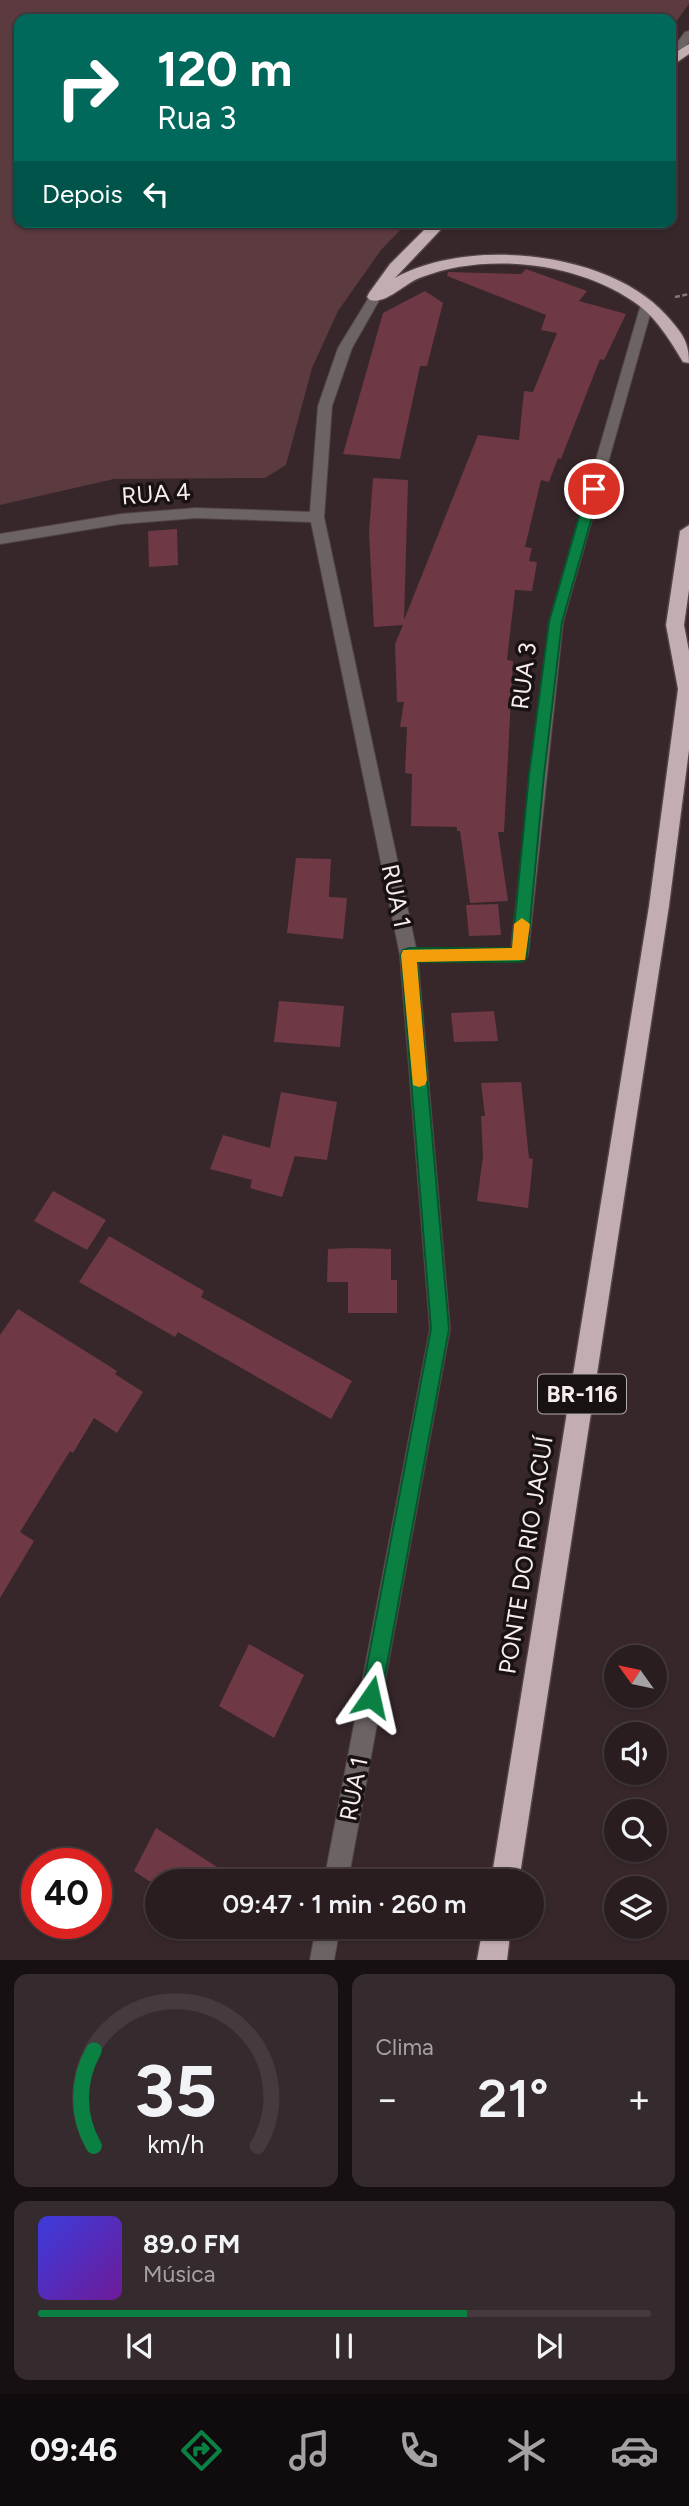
<!DOCTYPE html>
<html lang="pt">
<meta charset="utf-8">
<style>
:root{--surface:#291d20;--page:#352a2d;--text:#f1f3f6;--muted:#a5a2a5;--line:#453b3e;--accent:#0b8043}
body{margin:0;font-family:Figtree,sans-serif;background:var(--page);color:var(--text);height:100vh;display:flex;flex-direction:column;font-size:26px;white-space:nowrap}
*{box-sizing:border-box;margin:0}
p{font-size:23px;color:var(--muted)}
.icon{flex:none;width:38px;height:38px;fill:none;stroke:currentColor;stroke-width:2;stroke-linecap:round;stroke-linejoin:round}
.map{position:relative;height:1960px;overflow:hidden}
.drawer{display:flex;flex-direction:column;gap:14px;padding:14px;background:#171012;flex:1}
.drawer>*{flex:none}
.hud{position:absolute;left:14px;top:14px;width:662px;height:214px;border-radius:14px;box-shadow:0 2px 5px #0004,0 0 0 2px var(--line);background:#00695c;color:#fff;overflow:hidden}
.needle{width:46px;rotate:303deg}
.controls{position:absolute;left:604px;top:1645px;display:grid;gap:14px}
.controls a{display:grid;place-items:center;width:63px;height:63px;border-radius:50%;background:var(--surface);box-shadow:0 2px 5px #0004,0 0 0 2px var(--line);font-size:35px}
.speed{position:absolute;left:21px;top:1848px;display:flex;gap:14px;font-size:35px;font-weight:700;text-align:center}
.speed>*{display:grid;place-content:center;width:91px;height:91px;border-radius:50%;background:var(--surface);box-shadow:0 2px 5px #0004,0 0 0 2px var(--line);line-height:1}
.speed .limit{border:10px solid #d22;background:#fff;color:#111}
.pin{position:absolute;display:grid;place-items:center;width:60px;height:60px;color:#fff;margin:-30px;border:4px solid #fff;border-radius:50%;box-shadow:0 2px 7px #0007}
.me{position:absolute;width:77px;margin:-38px;rotate:11deg;stroke-linejoin:round;filter:drop-shadow(0 0 5px #0008)}
.turn{display:flex;align-items:center;gap:24px;height:147px;padding:0 28px;font-size:32px}
.turn .icon{width:91px;height:91px;stroke-width:2.5}
.turn b{display:block;font-size:49px;line-height:60px}
.then{display:flex;align-items:center;height:66px;padding:0 28px;background:#0003;gap:14px;font-size:26px}
.big{font-size:52px;font-weight:600;line-height:1.1}
.drawer .tile{flex:1;display:flex;flex-direction:column;justify-content:center;gap:10px;min-width:0;padding:0 24px;border-radius:14px;background:var(--page)}
.drawer .dial{align-items:center;gap:0}
.dial svg{height:182px;overflow:visible;fill:none;stroke:var(--line);stroke-width:7;stroke-linecap:round;text-anchor:middle}
.dial text{fill:var(--text);stroke:none}
.song{display:flex;align-items:center;gap:21px}
.cover{width:84px;height:84px;border-radius:10px;background:linear-gradient(135deg,hsl(240 70% 55%),hsl(280 70% 35%))}
.played{height:7px;border-radius:4px;background:linear-gradient(90deg,var(--accent) 70%,var(--line) 70%)}
.keys{display:flex;justify-content:space-around;direction:ltr}
.heat{display:flex;justify-content:space-between;align-items:center;font-size:38px;direction:ltr}
.drawer .tiles{flex:1;display:grid;gap:14px;grid-template-columns:1fr 1fr}
.tile:last-child{grid-column:span 2}
.trip{position:absolute;left:145px;top:1869px;width:399px;height:70px;border-radius:35px;background:var(--surface);box-shadow:0 2px 5px #0004,0 0 0 2px var(--line);font-weight:600;line-height:70px;text-align:center}
.dock{display:flex;height:112px;justify-content:space-around;align-items:center;background:#100c0d;color:var(--muted)}
.dock .icon{width:49px;height:49px}
.dock .active{color:var(--accent)}
.dock b{font-size:32px;color:var(--text)}
.map>svg:first-child{display:block}
.green{fill:#5b3a40}
.building{fill:#6e3944}
.lines{fill:none;stroke-linecap:round;stroke-linejoin:round}
.minor-casing{stroke:#524345;stroke-width:2}
.highway-casing{stroke:#524345;stroke-width:3}
.path{stroke:#86787a;stroke-width:2.5;stroke-dasharray:5 2.5;stroke-linecap:butt}
.minor{fill:#6b6364;fill-rule:evenodd}
.highway{fill:#c2adb0;fill-rule:evenodd}
.route{fill:#0b8043;stroke:#07532c;stroke-width:2}
.slow{fill:#f59e0b}
.labels{text-anchor:middle;stroke-width:7;stroke-linejoin:round;paint-order:stroke}
.shield{fill:#191213;stroke:#b5abac;stroke-width:2}
.shield-label{font-size:23px;font-weight:bold;fill:#f8edee}
.street-label{font-size:24px;fill:#f8edee;stroke:#191213}
</style>
<div class="map">
<svg width="689" height="1960" viewBox="0 0 689 1960">
<rect width="100%" height="100%" fill="#37272a"/>
<path class="green" d="M0 0H689V4L670 30V19H19V222H408L381 250 338 311 312 368 286 465 265 478 114 479 0 505Z"/>
<path class="building" d="M526 269 587 291 579 301 626 314 604 360 600 359 561 459 558 458 549 482 541 480 525 547 532 548 529 561 537 562 532 591 515 590 507 660 513 661 504 832H498L508 901 470 903 460 831H457V827L411 826 412 774 405 773 407 727H400L404 702H397L395 644 403 625 374 627 369 533 373 478 408 480 404 620 478 435 519 440 524 391 533 392 557 333 541 330 546 315 447 276 448 272 521 274Z
M425 291 443 303 427 366H420L400 459 343 454 383 313Z
M177 529 178 565 149 567 148 531Z
M296 858 331 859 329 897 347 898 343 939 287 933Z
M498 904 501 935 469 936 466 905Z
M279 1001 344 1006 340 1047 274 1042Z
M494 1011 498 1041 454 1042 451 1013Z
M521 1082 529 1158 533 1159 528 1208 477 1201 483 1156 481 1116H485L481 1083Z
M281 1092 337 1102 327 1160 295 1156 282 1197 250 1188 252 1180 210 1169 223 1135 270 1148Z
M53 1191 106 1220 87 1250 34 1221Z
M109 1236 204 1291 201 1297 352 1381 331 1419 178 1332 175 1337 79 1282Z
M351 1248 391 1249V1280H397V1313H348V1282H327L328 1249Z
M18 1309 117 1371 115 1374 143 1392 117 1433 94 1418 73 1453 70 1451 20 1532 34 1541 0 1598V1335Z
M249 1644 304 1675 274 1738 219 1706Z
M156 1828 239 1881H149L134 1871Z"/>
<g class="lines">
<g class="minor-casing">
<path id="minor" d="M689 31V42L674 62 670 63V52L685 32Z
M375 293 381 297 352 348 332 406 324 517 416 948H511L549 622 641 304 647 300 653 304 563 622 528 955 525 960 519 962H418L450 1329 348 1881H324L430 1329 400 955 311 522 196 518 121 524 0 544V534L121 514 196 508 310 512 318 406 338 348 371 294Z
M316 1927H340L334 1960H310Z"/>
</g>
<g class="highway-casing">
<path id="highway" d="M689 44V54L670 67V56Z
M432 222H448L395 278C469 237 610 251 667 316 682 333 689 341 689 363L683 362C671 342 659 322 641 307 584 263 489 251 422 277 406 282 386 305 370 300L367 297 369 293 390 264Z
M689 525V590L684 625 689 651V750L669 906 519 1881H491L649 906 678 689 666 625 680 531Z
M483 1927H511L507 1960H477Z"/>
</g>
<path class="path" d="M675 297 689 294"/>
<use href="#minor" class="minor"/>
<use href="#highway" class="highway"/>
</g>
<path class="route" d="M594 485 600 489 562 622 544 775 527 955 525 960 519 962H417L449 1329 381 1697 378 1704 371 1707 364 1704 361 1697 431 1329 401 955 403 950 409 948H512L529 775 549 622 587 489Z"/>
<path class="slow" d="M522 918 530 924 525 960 417 962 427 1080 425 1085 419 1087 413 1085 401 955 403 950 512 948 514 924Z"/>
<g class="labels">
<rect class="shield" x="538" y="1374.5" width="88" height="39" rx="5"/>
<g class="shield-label">
<text x="582" y="1402">BR-116</text>
</g>
<g class="street-label">
<text transform="translate(156 494) rotate(-4)" y="8">RUA 4</text>
<text transform="translate(524 676) rotate(-83)" y="8">RUA 3</text>
<text transform="translate(396 896) rotate(78)" y="8">RUA 1</text>
<text transform="translate(526 1555) rotate(-81)" y="8">PONTE DO RIO JACUÍ</text>
<text transform="translate(354 1789) rotate(-79)" y="8">RUA 1</text>
</g>
</g>
</svg>
<div class="controls">
<a><svg class="needle" viewBox="-14 -14 28 28"><path d="M0-13l5 13h-10z" fill="#e53935"/><path d="M0 13l5-13h-10z" fill="#a5a2a5"/></svg></a>
<a><svg class="icon" aria-label="sound" viewBox="0 0 24 24"><path d="M4 9h4l5-4v14l-5-4H4zM17 9q2 3 0 6"/></svg></a>
<a><svg class="icon" aria-label="search" viewBox="0 0 24 24"><circle cx="10" cy="10" r="6"/><path d="M15 15l6 6"/></svg></a>
<a><svg class="icon" aria-label="layers" viewBox="0 0 24 24"><path d="M12 4l9 5-9 5-9-5zM3 14l9 5 9-5"/></svg></a>
</div>
<div class="speed"><div class="limit">40</div></div>
<div class="pin" style="left:594px;top:489px;background:#d93025"><svg class="icon" aria-label="arrive" viewBox="0 0 24 24"><path d="M6 21V4h12l-3 4 3 4H6"/></svg></div>
<svg class="me" style="left:371px;top:1697px" viewBox="-20 -20 40 40"><path d="M0-17L14 15 0 8-14 15z" fill="#0b8043" stroke="#fff" stroke-width="4"/></svg>
<div class="trip">09:47 · 1 min · 260 m</div>
<div class="hud">
<div class="turn"><svg class="icon" aria-label="right" viewBox="0 0 24 24"><path d="M7 20v-9h11M14 6l5 5-5 5"/></svg><div><b>120 m</b>Rua 3</div></div>
<div class="then">Depois<svg class="icon" aria-label="left" viewBox="0 0 24 24"><path d="M17 20v-9H6M10 6l-5 5 5 5"/></svg></div>
</div>
</div>
<section class="drawer">
<div class="tiles">
<div class="tile dial"><svg viewBox="0 0 100 80">
<path d="M14 69A42 42 0 1 1 86 69"/>
<path d="M14 69A42 42 0 0 1 14 27" stroke="#0b8043"/>
<text x="50" y="56" font-size="32" font-weight="700">35</text>
<text x="50" y="72" font-size="11">km/h</text>
</svg></div>
<div class="tile"><p>Clima</p>
<div class="heat"><a>−</a><b class="big">21°</b><a>+</a></div>
</div>
<div class="tile">
<div class="song"><i class="cover"></i><div><b>89.0 FM</b><p>Música</p></div></div>
<div class="played"></div>
<div class="keys"><svg class="icon" aria-label="previous" viewBox="0 0 24 24"><path d="M18 5L8 12l10 7zM5 5v14"/></svg><svg class="icon" aria-label="pause" viewBox="0 0 24 24"><path d="M8 5v14M16 5v14"/></svg><svg class="icon" aria-label="next" viewBox="0 0 24 24"><path d="M6 5l10 7-10 7zM19 5v14"/></svg></div>
</div>
</div>
</section>
<nav class="dock">
<b>09:46</b>
<svg class="icon active" aria-label="directions" viewBox="0 0 24 24"><path d="M12 3l9 9-9 9-9-9zM9 14v-3h6M13 9l2 2-2 2"/></svg>
<svg class="icon" aria-label="music" viewBox="0 0 24 24"><path d="M9 18V5l10-2v13"/><circle cx="6" cy="18" r="3"/><circle cx="16" cy="16" r="3"/></svg>
<svg class="icon" aria-label="phone" viewBox="0 0 24 24"><path d="M5 4h4l2 5-3 2q2 4 5 5l2-3 5 2v4C11 20 4 13 5 4z"/></svg>
<svg class="icon" aria-label="climate" viewBox="0 0 24 24"><path d="M12 3v18M4 7l16 10M4 17L20 7"/></svg>
<svg class="icon" aria-label="car" viewBox="0 0 24 24"><path d="M5 17H2v-5l4-1 3-4h7l3 4 3 1v5h-3M9 17h6M6 11h13"/><circle cx="7" cy="17" r="2"/><circle cx="17" cy="17" r="2"/></svg>
</nav>
